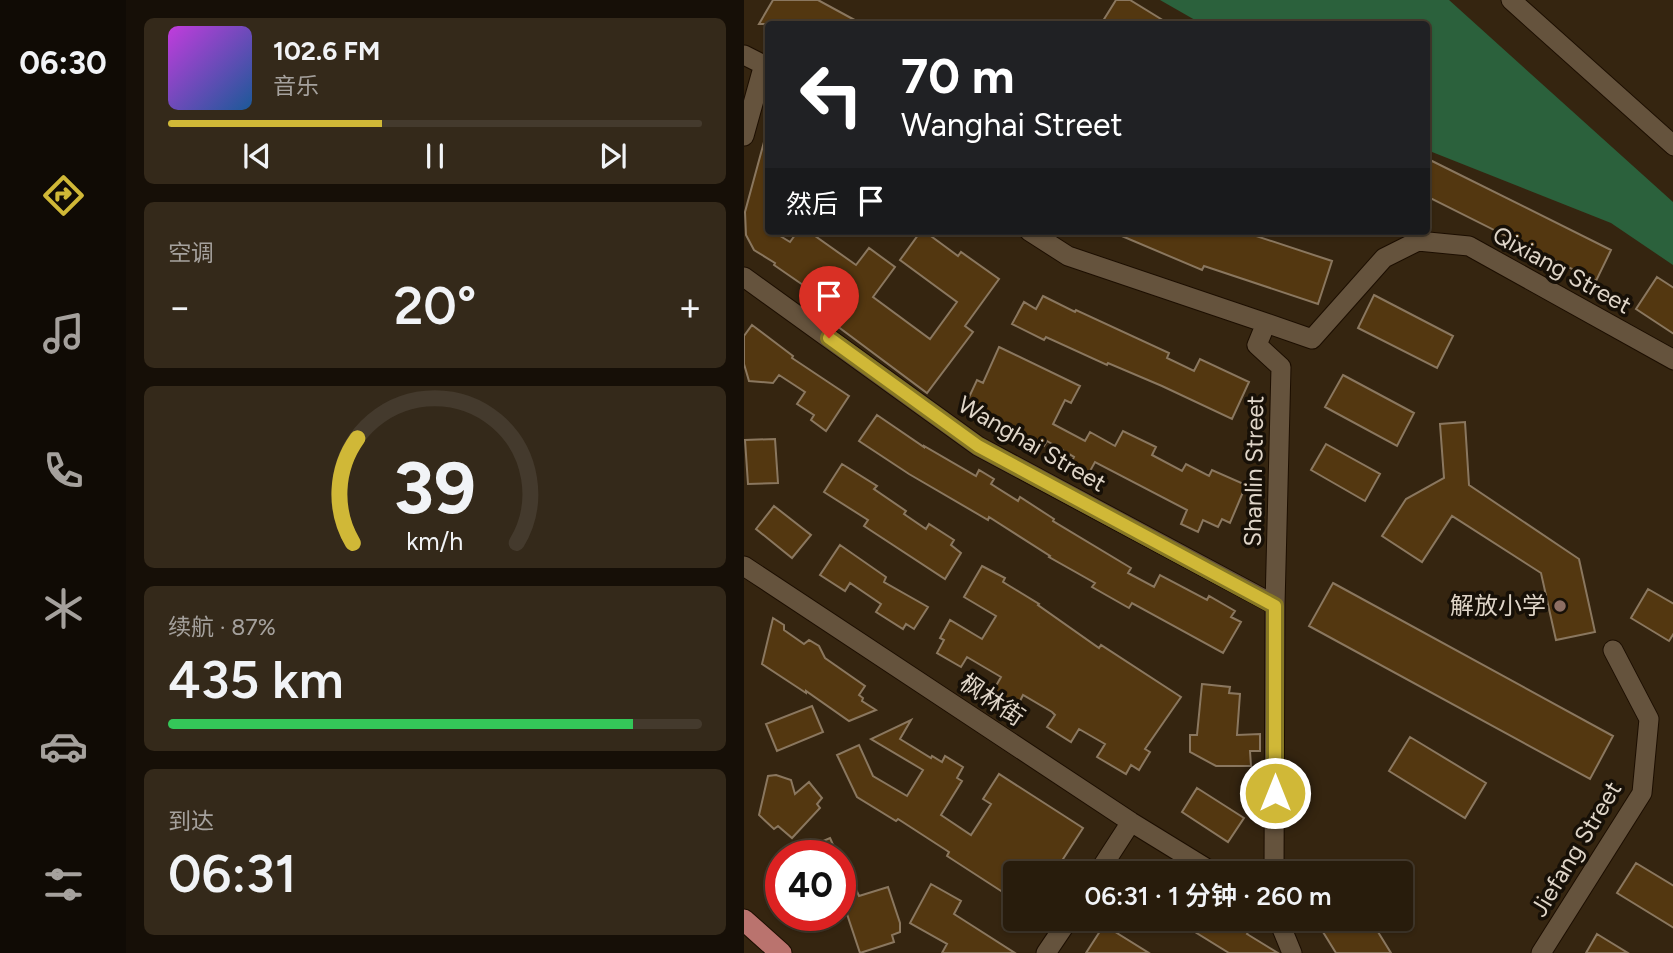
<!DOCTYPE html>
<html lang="zh">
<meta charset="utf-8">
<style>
:root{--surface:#281c0c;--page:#34291a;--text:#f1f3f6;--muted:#a5a19d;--line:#443a2d;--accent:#d0b837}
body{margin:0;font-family:Figtree,"Noto Sans SC",sans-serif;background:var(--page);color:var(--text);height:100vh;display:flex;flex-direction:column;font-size:26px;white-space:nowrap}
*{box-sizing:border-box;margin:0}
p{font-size:23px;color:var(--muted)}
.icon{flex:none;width:38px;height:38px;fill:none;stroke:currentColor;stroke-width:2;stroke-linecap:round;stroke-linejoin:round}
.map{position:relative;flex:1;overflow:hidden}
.details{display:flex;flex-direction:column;gap:18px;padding:18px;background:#160f07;width:618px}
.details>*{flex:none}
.hud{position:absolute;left:21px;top:21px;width:665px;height:214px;border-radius:7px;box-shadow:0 2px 5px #0004,0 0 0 2px var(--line);background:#202124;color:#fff;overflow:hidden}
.speed{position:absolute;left:21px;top:840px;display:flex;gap:14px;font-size:35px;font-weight:700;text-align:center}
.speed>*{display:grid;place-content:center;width:91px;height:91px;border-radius:50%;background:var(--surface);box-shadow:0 2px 5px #0004,0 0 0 2px var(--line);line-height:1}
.speed .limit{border:10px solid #d22;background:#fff;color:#111}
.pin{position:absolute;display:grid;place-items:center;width:60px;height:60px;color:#fff;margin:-72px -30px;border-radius:50% 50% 50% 0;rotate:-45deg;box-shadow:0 0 7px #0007}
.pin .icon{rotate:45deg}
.me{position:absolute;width:77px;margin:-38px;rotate:0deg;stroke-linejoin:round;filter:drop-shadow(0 0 5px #0008)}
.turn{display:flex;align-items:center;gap:24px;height:147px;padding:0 21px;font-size:32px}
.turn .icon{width:91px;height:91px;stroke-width:2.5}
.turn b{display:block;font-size:49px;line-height:60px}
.then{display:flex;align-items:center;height:66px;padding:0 21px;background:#0003;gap:14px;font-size:26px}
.big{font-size:52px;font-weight:600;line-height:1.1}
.details .widget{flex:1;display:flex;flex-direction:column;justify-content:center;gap:10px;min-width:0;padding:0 24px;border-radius:10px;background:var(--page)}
.details .dial{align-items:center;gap:0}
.dial svg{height:182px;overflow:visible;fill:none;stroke:var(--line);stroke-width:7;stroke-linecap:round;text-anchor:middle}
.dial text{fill:var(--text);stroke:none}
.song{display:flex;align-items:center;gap:21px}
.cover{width:84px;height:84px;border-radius:10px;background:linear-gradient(135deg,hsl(290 70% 55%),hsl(210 70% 35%))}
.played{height:7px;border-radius:4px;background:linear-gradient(90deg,var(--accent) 40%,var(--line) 40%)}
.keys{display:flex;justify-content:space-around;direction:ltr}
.heat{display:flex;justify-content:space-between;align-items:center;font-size:38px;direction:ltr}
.charge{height:10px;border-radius:5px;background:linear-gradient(90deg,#34c759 87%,var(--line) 0)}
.trip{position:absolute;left:259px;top:861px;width:410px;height:70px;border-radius:7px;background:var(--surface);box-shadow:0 2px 5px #0004,0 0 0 2px var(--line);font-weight:600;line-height:70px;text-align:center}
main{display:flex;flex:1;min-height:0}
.tabs{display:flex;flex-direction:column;width:126px;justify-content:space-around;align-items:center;background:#100b05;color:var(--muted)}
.tabs .icon{width:49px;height:49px}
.tabs .current{color:var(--accent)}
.tabs b{font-size:32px;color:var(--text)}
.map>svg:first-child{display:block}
.forest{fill:#2b613c}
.building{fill:#533710;stroke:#8a775f;stroke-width:2}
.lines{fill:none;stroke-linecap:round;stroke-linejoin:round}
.minor-casing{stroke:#1c0e00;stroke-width:21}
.major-casing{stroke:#1c0e00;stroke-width:23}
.minor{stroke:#65533d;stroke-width:19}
.major{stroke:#ba736e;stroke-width:21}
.route-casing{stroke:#877824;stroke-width:18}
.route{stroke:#d0b837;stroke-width:12}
.education-dot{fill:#8d6e63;stroke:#171007;stroke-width:2.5}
.labels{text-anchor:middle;stroke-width:7;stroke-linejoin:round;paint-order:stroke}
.street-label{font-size:24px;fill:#dfd5c8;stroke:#171007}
.poi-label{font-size:24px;fill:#dfd5c8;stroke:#171007;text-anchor:end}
</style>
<main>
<nav class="tabs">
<b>06:30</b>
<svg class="icon current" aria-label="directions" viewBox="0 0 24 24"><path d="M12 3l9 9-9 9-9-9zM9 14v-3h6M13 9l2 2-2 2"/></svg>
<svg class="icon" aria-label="music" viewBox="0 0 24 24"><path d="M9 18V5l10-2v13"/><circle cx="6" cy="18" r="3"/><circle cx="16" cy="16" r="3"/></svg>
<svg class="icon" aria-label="phone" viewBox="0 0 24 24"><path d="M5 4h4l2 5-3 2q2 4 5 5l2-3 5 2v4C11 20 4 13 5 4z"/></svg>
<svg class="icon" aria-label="climate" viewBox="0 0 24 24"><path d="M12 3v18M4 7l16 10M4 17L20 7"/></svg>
<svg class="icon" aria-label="car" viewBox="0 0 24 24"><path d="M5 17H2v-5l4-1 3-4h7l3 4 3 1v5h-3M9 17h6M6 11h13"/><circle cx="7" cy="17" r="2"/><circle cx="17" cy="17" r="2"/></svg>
<svg class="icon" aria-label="filters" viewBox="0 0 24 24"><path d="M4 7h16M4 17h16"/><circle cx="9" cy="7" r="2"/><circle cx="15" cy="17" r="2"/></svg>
</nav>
<section class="details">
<div class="widget">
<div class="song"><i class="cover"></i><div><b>102.6 FM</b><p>音乐</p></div></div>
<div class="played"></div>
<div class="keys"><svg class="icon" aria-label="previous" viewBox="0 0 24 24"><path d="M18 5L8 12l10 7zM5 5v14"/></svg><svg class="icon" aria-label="pause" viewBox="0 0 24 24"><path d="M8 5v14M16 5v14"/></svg><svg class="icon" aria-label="next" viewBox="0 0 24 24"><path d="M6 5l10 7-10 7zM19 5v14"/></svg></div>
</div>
<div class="widget"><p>空调</p>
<div class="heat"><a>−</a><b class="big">20°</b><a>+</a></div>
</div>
<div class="widget dial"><svg viewBox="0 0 100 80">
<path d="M14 69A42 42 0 1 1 86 69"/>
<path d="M14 69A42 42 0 0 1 16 23" stroke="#d0b837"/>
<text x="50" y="56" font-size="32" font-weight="700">39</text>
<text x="50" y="72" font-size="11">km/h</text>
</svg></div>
<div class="widget"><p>续航 · 87%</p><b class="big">435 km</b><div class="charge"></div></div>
<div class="widget"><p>到达</p><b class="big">06:31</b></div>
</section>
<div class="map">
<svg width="930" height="953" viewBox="0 0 930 953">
<rect width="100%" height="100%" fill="#352510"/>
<path class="forest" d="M416 0H705L929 202V265L867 223 683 150 682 24H458Z"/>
<path class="building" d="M29 0H74L118 24H15Z
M372 0H386L425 24H357Z
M20 142 24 143V231H28L46 242 54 231H64L112 265 125 248 151 267 129 297 186 339 213 302 156 260 177 231H180L214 256 217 252 255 279 221 326 229 332 183 393 77 314 83 306 70 297 72 294 30 265 31 263 10 250 2 235 1 212Z
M682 158 867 250 852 281 682 196Z
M366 231H497L588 261 574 304 460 266 458 270Z
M913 277 930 288V334L892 309Z
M630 295 709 336 693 368 614 328Z
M299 296 331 312 332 310 425 353 423 358 450 371 456 359 505 382 488 419 418 386 364 363 363 365 302 337 300 340 268 324 280 302 292 309Z
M8 325 49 356 48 358 105 396 82 431 67 420 70 415 53 404 61 392 35 375 29 383 5 381 0 364V336Z
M255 347 336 386 327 403 321 400 309 424 341 441 346 432 371 446 379 431 412 447 408 455 438 471 442 464 465 476 468 470 502 485 486 523 478 519 474 527 459 520 454 532 437 524 443 510 351 462 345 473 327 463 330 457 303 441 300 446 261 426 259 429 219 410 233 380 239 383Z
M599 375 670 413 653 446 581 407Z
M133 415 180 447V446L232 476 235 470 250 479 247 484 274 501 276 497 310 519 309 521 387 568 384 573 410 587 416 575 463 600 465 596 491 611 487 617 497 622 479 653 388 603 385 608 348 587 351 583 305 557 306 556 245 517 244 520 165 474 115 441Z
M721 422 725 485 835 559 851 632 812 640 797 573 708 516 678 562 638 536 662 499 700 478 696 424Z
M31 439 34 483 4 484 1 440Z
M582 444 636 474 621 501 567 470Z
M98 464 133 486 130 489 162 511 160 514 182 529 185 524 210 540 207 545 217 553 201 579 120 526 124 520 80 492Z
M30 506 67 535 48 558 12 529Z
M96 545 142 577 140 582 184 607 170 629 162 624 159 629 132 612 137 604 106 583 101 591 76 575Z
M238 566 261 578 259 582 295 604 294 605 355 648 357 645 437 697 401 749 406 752 395 770 387 765 382 774 353 757 361 744 335 729 327 742 303 727 311 715 308 712 279 695 274 705 249 691 257 677 223 657 217 667 193 653 200 640 196 638 206 620 238 639 252 616 220 597Z
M589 583 869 736 846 779 565 626Z
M904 589 930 604V633L925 641 887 618Z
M29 618 40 625V630L60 644 65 640 75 646 81 658 121 686 115 695 119 698 118 701 132 710 105 721 62 691V693L18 664Z
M458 684 486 687 485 693 496 694 493 735 516 734V751H506L507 766H472L446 752V735H453Z
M68 706 79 732 33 751 22 724Z
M167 720 156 739 187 758 188 756 198 762 201 756 219 767 213 778 218 781 197 815 227 835 247 804 239 799 255 774 339 828 310 873H271V900L203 856 205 852 154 819 152 821 113 797 93 755 115 745 129 776 163 796 179 770 127 739Z
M666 737 742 783 721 818 645 771Z
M32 775 47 780 51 794 65 782 78 798 73 804 76 808 48 838 34 826 30 829 15 815 24 776Z
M453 788 500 818 484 842 438 812Z
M86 838 94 856H44Z
M96 853 115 896 144 887 156 923V932L148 935 150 942 116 953 96 893Z
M892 863 930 886V928L873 893Z
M187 884 217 901 210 914 271 953H198L203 944 166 923Z
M430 919H501L509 924 503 934 534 953H485Z
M571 919H626L647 953H592Z
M360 925 405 953H342Z
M853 934 884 953H842Z"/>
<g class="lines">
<g class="minor-casing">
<path id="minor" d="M767 0 930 146
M0 55 24 67
M0 136 20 64
M285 231 324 256 522 323
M0 277 234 446 531 605
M0 566 387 822 470 873
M354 873 387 822
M530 873 531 605 537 367 513 345 522 323 568 339 640 258 674 241 725 246 930 360
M534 919 548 953
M302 953 325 919
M797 953 898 793 905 719 869 650"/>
</g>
<g class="major-casing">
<path id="major" d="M0 920 37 953"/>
</g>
<use href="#minor" class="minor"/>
<use href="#major" class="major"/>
</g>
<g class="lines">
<g class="route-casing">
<path id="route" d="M85 338 234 446 531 606V793"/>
</g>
<use href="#route" class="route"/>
</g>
<circle class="education-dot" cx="816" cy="606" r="7"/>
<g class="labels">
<g class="street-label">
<text transform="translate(818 270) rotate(29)" y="8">Qixiang Street</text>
<text transform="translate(288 444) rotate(30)" y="8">Wanghai Street</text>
<text transform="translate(510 471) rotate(-89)" y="8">Shanlin Street</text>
<text transform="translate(248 700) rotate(34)" y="8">枫林街</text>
<text transform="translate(832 849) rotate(-59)" y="8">Jiefang Street</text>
</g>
<g class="poi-label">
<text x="802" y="614">解放小学</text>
</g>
</g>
</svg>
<div class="speed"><div class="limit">40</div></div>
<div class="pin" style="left:85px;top:338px;background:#d93025"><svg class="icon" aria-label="arrive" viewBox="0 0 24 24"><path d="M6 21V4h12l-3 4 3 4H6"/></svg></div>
<svg class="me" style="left:531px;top:793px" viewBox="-20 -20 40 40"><circle r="17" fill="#d0b837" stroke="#fff" stroke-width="3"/><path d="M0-11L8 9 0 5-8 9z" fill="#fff"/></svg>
<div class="trip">06:31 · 1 分钟 · 260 m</div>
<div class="hud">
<div class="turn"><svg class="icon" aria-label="left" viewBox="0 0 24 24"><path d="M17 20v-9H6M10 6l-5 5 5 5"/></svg><div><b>70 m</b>Wanghai Street</div></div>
<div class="then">然后<svg class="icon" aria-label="arrive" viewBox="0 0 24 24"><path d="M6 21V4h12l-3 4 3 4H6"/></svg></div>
</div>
</div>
</main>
